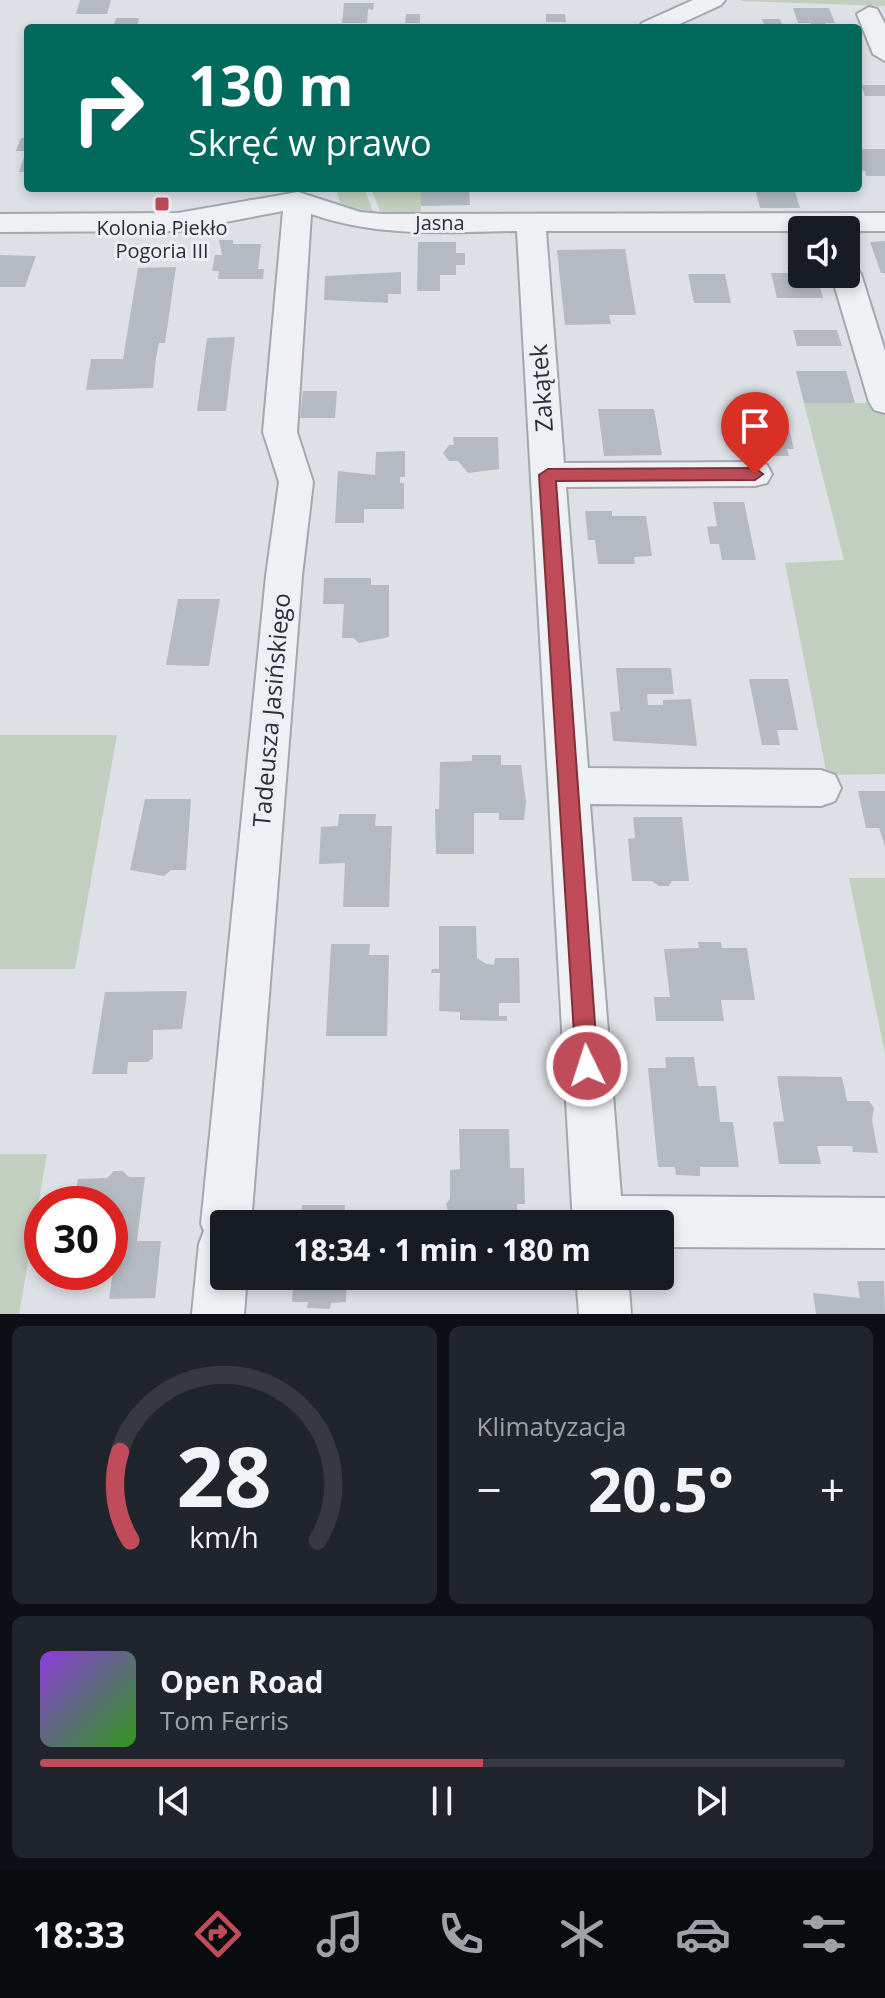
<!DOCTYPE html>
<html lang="pl">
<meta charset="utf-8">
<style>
:root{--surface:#171b24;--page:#20242c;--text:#f1f3f6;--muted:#9ea1a6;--line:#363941;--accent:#c04c59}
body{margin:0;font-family:"Open Sans",sans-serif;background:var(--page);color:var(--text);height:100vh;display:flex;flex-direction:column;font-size:30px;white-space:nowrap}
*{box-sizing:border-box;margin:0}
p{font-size:26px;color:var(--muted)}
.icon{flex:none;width:44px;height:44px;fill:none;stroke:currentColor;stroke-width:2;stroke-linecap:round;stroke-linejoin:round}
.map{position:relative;height:1314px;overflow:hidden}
.panel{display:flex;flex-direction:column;gap:12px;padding:12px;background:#0d0f14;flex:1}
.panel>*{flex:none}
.hud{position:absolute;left:24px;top:24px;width:838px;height:168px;border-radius:8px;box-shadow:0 4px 12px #0003;background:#00695c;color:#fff;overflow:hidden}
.fabs{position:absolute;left:788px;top:216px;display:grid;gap:16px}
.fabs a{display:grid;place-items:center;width:72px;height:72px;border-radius:8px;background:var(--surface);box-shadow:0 4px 12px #0003;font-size:40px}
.speed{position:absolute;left:24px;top:1186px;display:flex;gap:16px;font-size:40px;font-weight:700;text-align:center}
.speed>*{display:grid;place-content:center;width:104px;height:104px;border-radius:50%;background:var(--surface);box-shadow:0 4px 12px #0003;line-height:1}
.speed .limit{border:12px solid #d22;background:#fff;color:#111}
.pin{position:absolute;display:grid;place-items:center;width:68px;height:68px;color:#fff;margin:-82px -34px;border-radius:50% 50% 50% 0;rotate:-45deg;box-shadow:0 0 8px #0007}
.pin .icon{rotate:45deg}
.me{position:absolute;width:88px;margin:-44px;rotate:356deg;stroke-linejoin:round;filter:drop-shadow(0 0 6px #0008)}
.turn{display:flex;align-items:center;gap:28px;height:168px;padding:0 32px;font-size:36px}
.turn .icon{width:104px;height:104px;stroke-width:2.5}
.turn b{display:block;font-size:56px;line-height:68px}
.big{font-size:60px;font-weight:700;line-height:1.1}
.panel .widget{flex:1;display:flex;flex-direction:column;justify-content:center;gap:12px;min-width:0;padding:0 28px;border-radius:12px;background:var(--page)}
.panel .dial{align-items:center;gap:0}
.dial svg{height:208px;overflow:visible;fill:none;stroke:var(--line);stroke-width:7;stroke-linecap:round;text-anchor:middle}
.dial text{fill:var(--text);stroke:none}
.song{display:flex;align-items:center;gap:24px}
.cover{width:96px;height:96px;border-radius:12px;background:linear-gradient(135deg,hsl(270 70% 55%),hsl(110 70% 35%))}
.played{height:8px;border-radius:4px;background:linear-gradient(90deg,var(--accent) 55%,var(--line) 55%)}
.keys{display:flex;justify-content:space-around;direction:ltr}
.heat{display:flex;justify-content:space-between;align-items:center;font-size:44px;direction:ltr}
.panel .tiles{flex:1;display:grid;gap:12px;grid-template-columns:1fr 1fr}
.widget:last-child{grid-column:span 2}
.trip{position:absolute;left:210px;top:1210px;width:464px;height:80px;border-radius:8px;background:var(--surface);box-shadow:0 4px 12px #0003;font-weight:700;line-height:80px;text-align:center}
.tab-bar{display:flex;height:128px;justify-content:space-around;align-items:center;background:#090b0e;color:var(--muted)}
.tab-bar .icon{width:56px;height:56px}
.tab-bar .on{color:var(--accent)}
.tab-bar b{font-size:36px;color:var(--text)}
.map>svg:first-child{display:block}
.green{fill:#c2cebf}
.building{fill:#b5b9c1}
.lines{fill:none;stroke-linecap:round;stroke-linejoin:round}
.minor-casing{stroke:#a3a7ae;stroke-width:4}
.minor{fill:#eff0f4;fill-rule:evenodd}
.route{fill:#c04c59;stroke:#7d313a;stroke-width:2}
.poi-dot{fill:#c04c59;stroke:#eceff3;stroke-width:3}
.labels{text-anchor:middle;stroke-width:6;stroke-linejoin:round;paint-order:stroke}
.far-street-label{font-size:20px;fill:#282e3a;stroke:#eceff3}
.far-poi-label{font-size:20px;fill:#282e3a;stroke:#eceff3}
.street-label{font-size:24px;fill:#282e3a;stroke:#eceff3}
</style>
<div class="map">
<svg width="885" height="1314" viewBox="0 0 885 1314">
<rect width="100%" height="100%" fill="#dde0e5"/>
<path class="green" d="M885 0V6L740 1 742 0Z
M336 188H364L375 216 340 203Z
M371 188H421V213L381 214Z
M804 403H885V774L827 775 785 563 844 560Z
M0 735H117L75 969H0Z
M849 878H885V1054Z
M0 1154H47L19 1314H0Z"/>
<path class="building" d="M80 0H111L107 14H76Z
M344 3H374L373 10 368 9 367 23H342Z
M793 8H829L835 23H825L827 28H812L811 23H798Z
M406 14H420V23H405Z
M546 14H565L566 22H546Z
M116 18H139L138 24H151L150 28H113Z
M762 19H780L783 28H765Z
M861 85H885V96H865Z
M21 138H28V172H19L26 151H16Z
M858 149H885V176H866L865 171H858Z
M421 188H469L470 205 421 206Z
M755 188H794L800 208H760Z
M219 240H233V244H261L258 269H264L263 279H218L219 271H212L215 255H222Z
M885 241V273H881L870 242Z
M418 242H456V253H465V265H456V275H440V291H417Z
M625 249 636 315H609L611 324 565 325 557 250Z
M0 255 36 256 25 287H0Z
M176 267 165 343H159L156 358 153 388 86 390 91 359H123L138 268Z
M787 267H802V274H816L823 298H777L771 273H789Z
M401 272V294H388V303L324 300 325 276Z
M688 274H725L731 303H694Z
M793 330H837L842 346H797Z
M235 337 226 411H197L207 338Z
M796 371H846L855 403H804Z
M303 391H337L335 418H300Z
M598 409H654L662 455 604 456Z
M784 409 794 449H787L789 456H767L757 410Z
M453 437H498L499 469 468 473 458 461H449L443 453 449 445H454Z
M405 451V477H400V483H404V509H364V523H335L338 471 375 475 376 452Z
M713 502H744L756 560H722L719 544H710L707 527 717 526Z
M585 511H612V516H646L652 556 634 557 635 564H598L595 540H588Z
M324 578H371V585H389V637L359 643 353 638H342L344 604H323Z
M178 599H220L209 666 166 665Z
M616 668H671L674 694H647L648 705H663V700L691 699 697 746 613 741 610 712 620 711Z
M749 679H788L798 730H777L780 745H762Z
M472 755H501V765H521L526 802 524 820H499V813H474V854H436L435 809H439L440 762 472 761Z
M858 791H885V847L879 828H866Z
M145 799H191L186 870H171L164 876 130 870Z
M339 814H376L375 826H392L389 907H343L345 863 319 864 321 827 338 826Z
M633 817H682L689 881H672L669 886H659L652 881H632L628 839 635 838Z
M439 926H476L477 958 486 964 494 965 495 958H519L520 1003H499V1016H507V1021L460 1020V1012L439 1011 440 973H431L432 969H439Z
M698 942H721L722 948H747L755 1000H721L724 1021H656L654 997H670L664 949 699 948Z
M331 944H370L369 955H389L387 1036H326Z
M187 991 182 1029 153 1030V1058L148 1062H128L127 1074H92L105 992Z
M665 1057H694L698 1086H716L720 1122H733L739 1167H700V1176L676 1175 675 1167H658L648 1068H666Z
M777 1076 842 1077 847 1101H869L874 1108 872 1120 878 1153 853 1152 852 1146H817L821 1164H779L773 1122 784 1121Z
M459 1129H509L510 1168H524L525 1204H517L518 1223H451L446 1204 450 1199V1170L460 1169Z
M114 1171H123L129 1177H145L137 1241H161L155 1298 109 1299 115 1256H110V1204H74L78 1179 107 1178Z
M302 1205H345L344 1224H301Z
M294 1276H347L346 1302 331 1303 330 1309 307 1308 308 1302H292Z
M857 1281H884L885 1314H816L813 1293 860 1298Z"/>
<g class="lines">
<g class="minor-casing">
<path id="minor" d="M693 0H725L721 5 671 28H639L642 23Z
M869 7 877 9 885 24V61L873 54 857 14Z
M298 192 360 212 381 214 885 213V231H546L564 463 755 462 767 465 772 474 767 483 755 486 566 487 588 768 821 770 835 775 841 788 835 801 821 806 590 804 621 1196 885 1198V1248L660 1247V1224H573L517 231C446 232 380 238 311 214L297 432 313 482 302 576 251 1224H224V1276H247L244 1314H192L199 1244 204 1231 201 1224 266 576 279 482 263 432 283 211 178 231 0 232V214L178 213Z
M846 265 856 267 861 274 885 351V413L874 410 869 402 831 274H846Z
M576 1276H628L631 1314H579Z"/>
</g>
<use href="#minor" class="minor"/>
</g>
<path class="route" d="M755 468 763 474 755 480 556 481 598 1066 595 1074 587 1077 579 1074 576 1066 539 475 548 469Z"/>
<rect class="poi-dot" x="154" y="196" width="16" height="16" rx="4"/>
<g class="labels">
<g class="far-street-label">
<text x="440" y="230">Jasna</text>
</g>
<g class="far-poi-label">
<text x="162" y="235">Kolonia Piekło<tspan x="162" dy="23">Pogoria III</tspan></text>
</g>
<g class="street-label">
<text transform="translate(542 388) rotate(-94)" y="8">Zakątek</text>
<text transform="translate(272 710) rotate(-85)" y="8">Tadeusza Jasińskiego</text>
</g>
</g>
</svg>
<div class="fabs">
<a><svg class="icon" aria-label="sound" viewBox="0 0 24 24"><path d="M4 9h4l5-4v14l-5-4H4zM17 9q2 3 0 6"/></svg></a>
</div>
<div class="speed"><div class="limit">30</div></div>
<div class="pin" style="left:755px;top:474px;background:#d93025"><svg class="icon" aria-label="arrive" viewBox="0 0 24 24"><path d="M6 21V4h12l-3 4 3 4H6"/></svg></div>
<svg class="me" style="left:587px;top:1066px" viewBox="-20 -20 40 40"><circle r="17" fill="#c04c59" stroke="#fff" stroke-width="3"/><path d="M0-11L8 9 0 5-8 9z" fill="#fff"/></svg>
<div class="trip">18:34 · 1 min · 180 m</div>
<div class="hud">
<div class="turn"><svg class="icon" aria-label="right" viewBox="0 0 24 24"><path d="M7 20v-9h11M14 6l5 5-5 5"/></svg><div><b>130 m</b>Skręć w prawo</div></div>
</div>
</div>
<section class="panel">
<div class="tiles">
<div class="widget dial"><svg viewBox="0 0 100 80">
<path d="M14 69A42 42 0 1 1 86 69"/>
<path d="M14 69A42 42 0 0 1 10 35" stroke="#c04c59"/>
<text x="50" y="56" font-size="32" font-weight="700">28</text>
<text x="50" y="72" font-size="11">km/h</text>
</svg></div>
<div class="widget"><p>Klimatyzacja</p>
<div class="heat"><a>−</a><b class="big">20.5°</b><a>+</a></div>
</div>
<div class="widget">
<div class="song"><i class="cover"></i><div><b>Open Road</b><p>Tom Ferris</p></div></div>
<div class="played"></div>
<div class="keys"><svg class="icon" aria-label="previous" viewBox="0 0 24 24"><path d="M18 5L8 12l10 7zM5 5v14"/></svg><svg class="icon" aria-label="pause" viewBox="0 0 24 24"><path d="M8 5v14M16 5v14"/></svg><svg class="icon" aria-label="next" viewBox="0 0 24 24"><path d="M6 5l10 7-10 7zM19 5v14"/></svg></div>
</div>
</div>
</section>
<nav class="tab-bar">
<b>18:33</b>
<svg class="icon on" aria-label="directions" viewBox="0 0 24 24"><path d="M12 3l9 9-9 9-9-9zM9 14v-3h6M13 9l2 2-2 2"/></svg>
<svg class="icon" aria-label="music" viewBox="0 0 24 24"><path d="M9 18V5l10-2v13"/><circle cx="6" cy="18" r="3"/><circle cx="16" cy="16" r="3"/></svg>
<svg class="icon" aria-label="phone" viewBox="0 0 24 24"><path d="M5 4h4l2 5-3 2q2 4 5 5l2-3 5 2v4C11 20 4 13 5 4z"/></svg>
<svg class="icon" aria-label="climate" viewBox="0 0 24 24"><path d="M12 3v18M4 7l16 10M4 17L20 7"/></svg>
<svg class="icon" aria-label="car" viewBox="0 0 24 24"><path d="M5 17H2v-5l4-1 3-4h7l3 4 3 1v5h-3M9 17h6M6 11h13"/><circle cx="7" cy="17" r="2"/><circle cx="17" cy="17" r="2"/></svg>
<svg class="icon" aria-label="filters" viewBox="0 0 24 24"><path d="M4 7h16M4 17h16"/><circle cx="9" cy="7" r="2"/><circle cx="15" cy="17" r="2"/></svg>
</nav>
